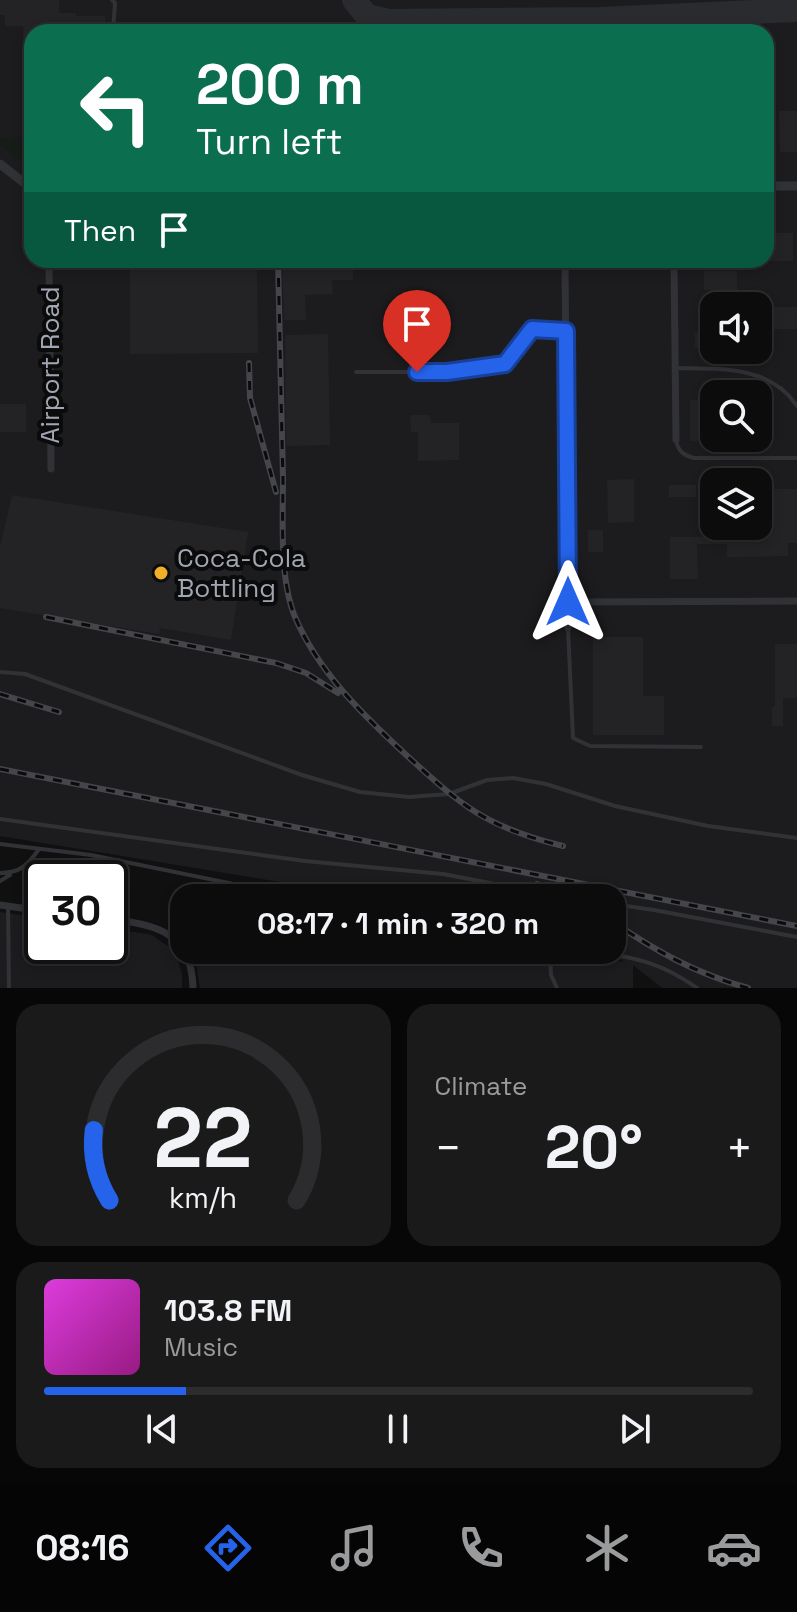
<!DOCTYPE html>
<meta charset="utf-8">
<style>
:root{--surface:#0c0c0d;--page:#1a1a1b;--text:#f1f3f6;--muted:#9a9b9d;--line:#2c2c2e;--accent:#2563eb}
body{margin:0;font-family:"Space Grotesk",sans-serif;background:var(--page);color:var(--text);height:100vh;display:flex;flex-direction:column;font-size:30px;white-space:nowrap}
*{box-sizing:border-box;margin:0}
p{font-size:26px;color:var(--muted)}
.icon{flex:none;width:44px;height:44px;fill:none;stroke:currentColor;stroke-width:2;stroke-linecap:round;stroke-linejoin:round}
.map{position:relative;height:988px;overflow:hidden}
.side{display:flex;flex-direction:column;gap:16px;padding:16px;background:#070707;flex:1}
.side>*{flex:none}
.hud{position:absolute;left:24px;top:24px;width:750px;height:244px;border-radius:24px;box-shadow:0 4px 12px #0003,0 0 0 2px var(--line);background:#0b6e4f;color:#fff;overflow:hidden}
.fabs{position:absolute;left:700px;top:292px;display:grid;gap:16px}
.fabs a{display:grid;place-items:center;width:72px;height:72px;border-radius:16px;background:var(--surface);box-shadow:0 4px 12px #0003,0 0 0 2px var(--line);font-size:40px}
.speed{position:absolute;left:24px;top:860px;display:flex;gap:16px;font-size:40px;font-weight:700;text-align:center}
.speed>*{display:grid;place-content:center;width:104px;height:104px;border-radius:50%;background:var(--surface);box-shadow:0 4px 12px #0003,0 0 0 2px var(--line);line-height:1}
.speed .limit{border:4px solid #111;border-radius:12px;background:#fff;color:#111}
.pin{position:absolute;display:grid;place-items:center;width:68px;height:68px;color:#fff;margin:-82px -34px;border-radius:50% 50% 50% 0;rotate:-45deg;box-shadow:0 0 8px #0007}
.pin .icon{rotate:45deg}
.me{position:absolute;width:88px;margin:-44px;rotate:0deg;stroke-linejoin:round;filter:drop-shadow(0 0 6px #0008)}
.turn{display:flex;align-items:center;gap:28px;height:168px;padding:0 40px;font-size:36px}
.turn .icon{width:104px;height:104px;stroke-width:2.5}
.turn b{display:block;font-size:56px;line-height:68px}
.then{display:flex;align-items:center;height:76px;padding:0 40px;background:#0003;gap:16px;font-size:30px}
.big{font-size:60px;font-weight:700;line-height:1.1}
.side .widget{flex:1;display:flex;flex-direction:column;justify-content:center;gap:12px;min-width:0;padding:0 28px;border-radius:24px;background:var(--page)}
.side .dial{align-items:center;gap:0}
.dial svg{height:208px;overflow:visible;fill:none;stroke:var(--line);stroke-width:7;stroke-linecap:round;text-anchor:middle}
.dial text{fill:var(--text);stroke:none}
.song{display:flex;align-items:center;gap:24px}
.cover{width:96px;height:96px;border-radius:12px;background:linear-gradient(135deg,hsl(300 70% 55%),hsl(310 70% 35%))}
.played{height:8px;border-radius:4px;background:linear-gradient(90deg,var(--accent) 20%,var(--line) 20%)}
.keys{display:flex;justify-content:space-around;direction:ltr}
.heat{display:flex;justify-content:space-between;align-items:center;font-size:44px;direction:ltr}
.side .tiles{flex:1;display:grid;gap:16px;grid-template-columns:1fr 1fr}
.widget:last-child{grid-column:span 2}
.trip{position:absolute;left:170px;top:884px;width:456px;height:80px;border-radius:24px;background:var(--surface);box-shadow:0 4px 12px #0003,0 0 0 2px var(--line);font-weight:700;line-height:80px;text-align:center}
.dock{display:flex;height:128px;justify-content:space-around;align-items:center;background:#050505;color:var(--muted)}
.dock .icon{width:56px;height:56px}
.dock .on{color:var(--accent)}
.dock b{font-size:36px;color:var(--text)}
.map>svg:first-child{display:block}
.built{fill:#1c1c1e;fill-rule:evenodd}
.green{fill:#161c17}
.lines{fill:none;stroke-linecap:round;stroke-linejoin:round}
.taxiway{stroke:#2a2b2e;stroke-width:24}
.building{fill:#232325}
.service{stroke:#313236;stroke-width:4}
.minor{stroke:#313236;stroke-width:7}
.tertiary{stroke:#313236;stroke-width:9}
.rail-casing{stroke:#44464b;stroke-width:6}
.rail{stroke:#0b0b0c;stroke-width:3;stroke-dasharray:9;stroke-linecap:butt}
.route-casing{stroke:#184099;stroke-width:20}
.route{stroke:#2563eb;stroke-width:14}
.poi-dot{fill:#f1af28;stroke:#0b0b0c;stroke-width:3}
.labels{text-anchor:middle;stroke-width:8;stroke-linejoin:round;paint-order:stroke}
.street-label{font-size:26px;fill:#a1a6b2;stroke:#0b0b0c}
.poi-label{font-size:26px;fill:#a1a6b2;stroke:#0b0b0c;text-anchor:start}
</style>
<div class="map">
<svg width="797" height="988" viewBox="0 0 797 988">
<rect width="100%" height="100%" fill="#101011"/>
<path class="built" d="M0 0H797V988H662L633 965V988H200L194 950H554L626 962 594 950H612V898H377L0 836ZM32 32H766V260H32ZM714 306H758V350H714ZM714 394H758V438H714ZM714 482H758V526H714Z
M187 885 262 898H188Z
M0 912 42 918V946H110V928L152 935 175 951 182 973V988H0Z"/>
<path class="green" d="M32 137V170L0 145V138Z"/>
<g class="lines">
<path class="taxiway" d="M354 0 367 16 389 21 600 19 797 10"/>
</g>
<path class="building" d="M0 0H59V13H76V16H105V32H32V60H24L23 26H5V15H0Z
M779 111H797V152H780Z
M766 233H793V261H766Z
M130 260H257L258 353 130 354Z
M282 260H353V280H332L333 294 305 295 306 320H284Z
M704 271H737V290H704Z
M764 302H774V307H797V329H767Z
M695 332H709V336H714V348H695Z
M328 334 330 445 286 446 285 335Z
M690 400H714V441H690Z
M0 404H26V432H0Z
M410 415H430L431 423H459V460L418 461V432H411Z
M634 479V522L608 523 607 480Z
M669 485H696V497H669Z
M758 489H797V543H788V556L727 557V544H697L698 579H670V537H710V526H758Z
M12 495 248 532 231 640 160 628 159 634 0 608V547Z
M588 530H603V552H588Z
M593 637H643V696H664V735H593Z
M775 644H797V698H783V726H772V707H775Z"/>
<g class="lines">
<path class="service" d="M112 0 115 3 113 32
M676 368C719 369 770 365 797 406
M356 372H447L505 364 532 329 566 331
M676 440C678 451 683 455 694 458H797
M568 628 573 738 590 746 701 747
M0 672 25 674 302 775 360 792 409 797 449 794 487 780 513 778 546 784 615 806 708 826 797 838
M0 819 305 861 443 874 490 883 546 898
M0 844 91 855 303 898
M0 873C20 873 28 865 39 849
M0 881 10 875
M612 904 654 910 797 937
M8 906 9 988
M550 950 551 975 557 988
M589 950C634 958 659 961 697 988"/>
<path class="minor" d="M49 260 51 469
M565 260 568 628
M674 260 676 440
M568 602 797 601
M0 905 42 911
M110 919C156 925 192 932 193 988"/>
<path class="tertiary" d="M0 164 32 189
M766 186H797"/>
<g class="rail-casing">
<path id="rail" d="M278 260C280 333 281 406 283 478 283 520 279 578 295 617 318 671 361 713 404 753 462 806 485 827 563 846
M249 363 250 398 276 492
M46 617 276 663 306 673 338 693
M0 694 59 712
M0 769 797 926
M537 884 574 898
M612 921C655 951 697 974 748 988"/>
</g>
<use href="#rail" class="rail"/>
</g>
<g class="lines">
<g class="route-casing">
<path id="route" d="M417 372H447L505 364 532 329 566 331 568 602"/>
</g>
<use href="#route" class="route"/>
</g>
<circle class="poi-dot" cx="161" cy="573" r="8"/>
<g class="labels">
<g class="street-label">
<text transform="translate(50 365) rotate(-90)" y="9">Airport Road</text>
</g>
<g class="poi-label">
<text x="177" y="567">Coca-Cola<tspan x="177" dy="30">Bottling</tspan></text>
</g>
</g>
</svg>
<div class="fabs">
<a><svg class="icon" aria-label="sound" viewBox="0 0 24 24"><path d="M4 9h4l5-4v14l-5-4H4zM17 9q2 3 0 6"/></svg></a>
<a><svg class="icon" aria-label="search" viewBox="0 0 24 24"><circle cx="10" cy="10" r="6"/><path d="M15 15l6 6"/></svg></a>
<a><svg class="icon" aria-label="layers" viewBox="0 0 24 24"><path d="M12 4l9 5-9 5-9-5zM3 14l9 5 9-5"/></svg></a>
</div>
<div class="speed"><div class="limit">30</div></div>
<div class="pin" style="left:417px;top:372px;background:#d93025"><svg class="icon" aria-label="arrive" viewBox="0 0 24 24"><path d="M6 21V4h12l-3 4 3 4H6"/></svg></div>
<svg class="me" style="left:568px;top:602px" viewBox="-20 -20 40 40"><path d="M0-17L14 15 0 8-14 15z" fill="#2563eb" stroke="#fff" stroke-width="4"/></svg>
<div class="trip">08:17 · 1 min · 320 m</div>
<div class="hud">
<div class="turn"><svg class="icon" aria-label="left" viewBox="0 0 24 24"><path d="M17 20v-9H6M10 6l-5 5 5 5"/></svg><div><b>200 m</b>Turn left</div></div>
<div class="then">Then<svg class="icon" aria-label="arrive" viewBox="0 0 24 24"><path d="M6 21V4h12l-3 4 3 4H6"/></svg></div>
</div>
</div>
<section class="side">
<div class="tiles">
<div class="widget dial"><svg viewBox="0 0 100 80">
<path d="M14 69A42 42 0 1 1 86 69"/>
<path d="M14 69A42 42 0 0 1 8 42" stroke="#2563eb"/>
<text x="50" y="56" font-size="32" font-weight="700">22</text>
<text x="50" y="72" font-size="11">km/h</text>
</svg></div>
<div class="widget"><p>Climate</p>
<div class="heat"><a>−</a><b class="big">20°</b><a>+</a></div>
</div>
<div class="widget">
<div class="song"><i class="cover"></i><div><b>103.8 FM</b><p>Music</p></div></div>
<div class="played"></div>
<div class="keys"><svg class="icon" aria-label="previous" viewBox="0 0 24 24"><path d="M18 5L8 12l10 7zM5 5v14"/></svg><svg class="icon" aria-label="pause" viewBox="0 0 24 24"><path d="M8 5v14M16 5v14"/></svg><svg class="icon" aria-label="next" viewBox="0 0 24 24"><path d="M6 5l10 7-10 7zM19 5v14"/></svg></div>
</div>
</div>
</section>
<nav class="dock">
<b>08:16</b>
<svg class="icon on" aria-label="directions" viewBox="0 0 24 24"><path d="M12 3l9 9-9 9-9-9zM9 14v-3h6M13 9l2 2-2 2"/></svg>
<svg class="icon" aria-label="music" viewBox="0 0 24 24"><path d="M9 18V5l10-2v13"/><circle cx="6" cy="18" r="3"/><circle cx="16" cy="16" r="3"/></svg>
<svg class="icon" aria-label="phone" viewBox="0 0 24 24"><path d="M5 4h4l2 5-3 2q2 4 5 5l2-3 5 2v4C11 20 4 13 5 4z"/></svg>
<svg class="icon" aria-label="climate" viewBox="0 0 24 24"><path d="M12 3v18M4 7l16 10M4 17L20 7"/></svg>
<svg class="icon" aria-label="car" viewBox="0 0 24 24"><path d="M5 17H2v-5l4-1 3-4h7l3 4 3 1v5h-3M9 17h6M6 11h13"/><circle cx="7" cy="17" r="2"/><circle cx="17" cy="17" r="2"/></svg>
</nav>
